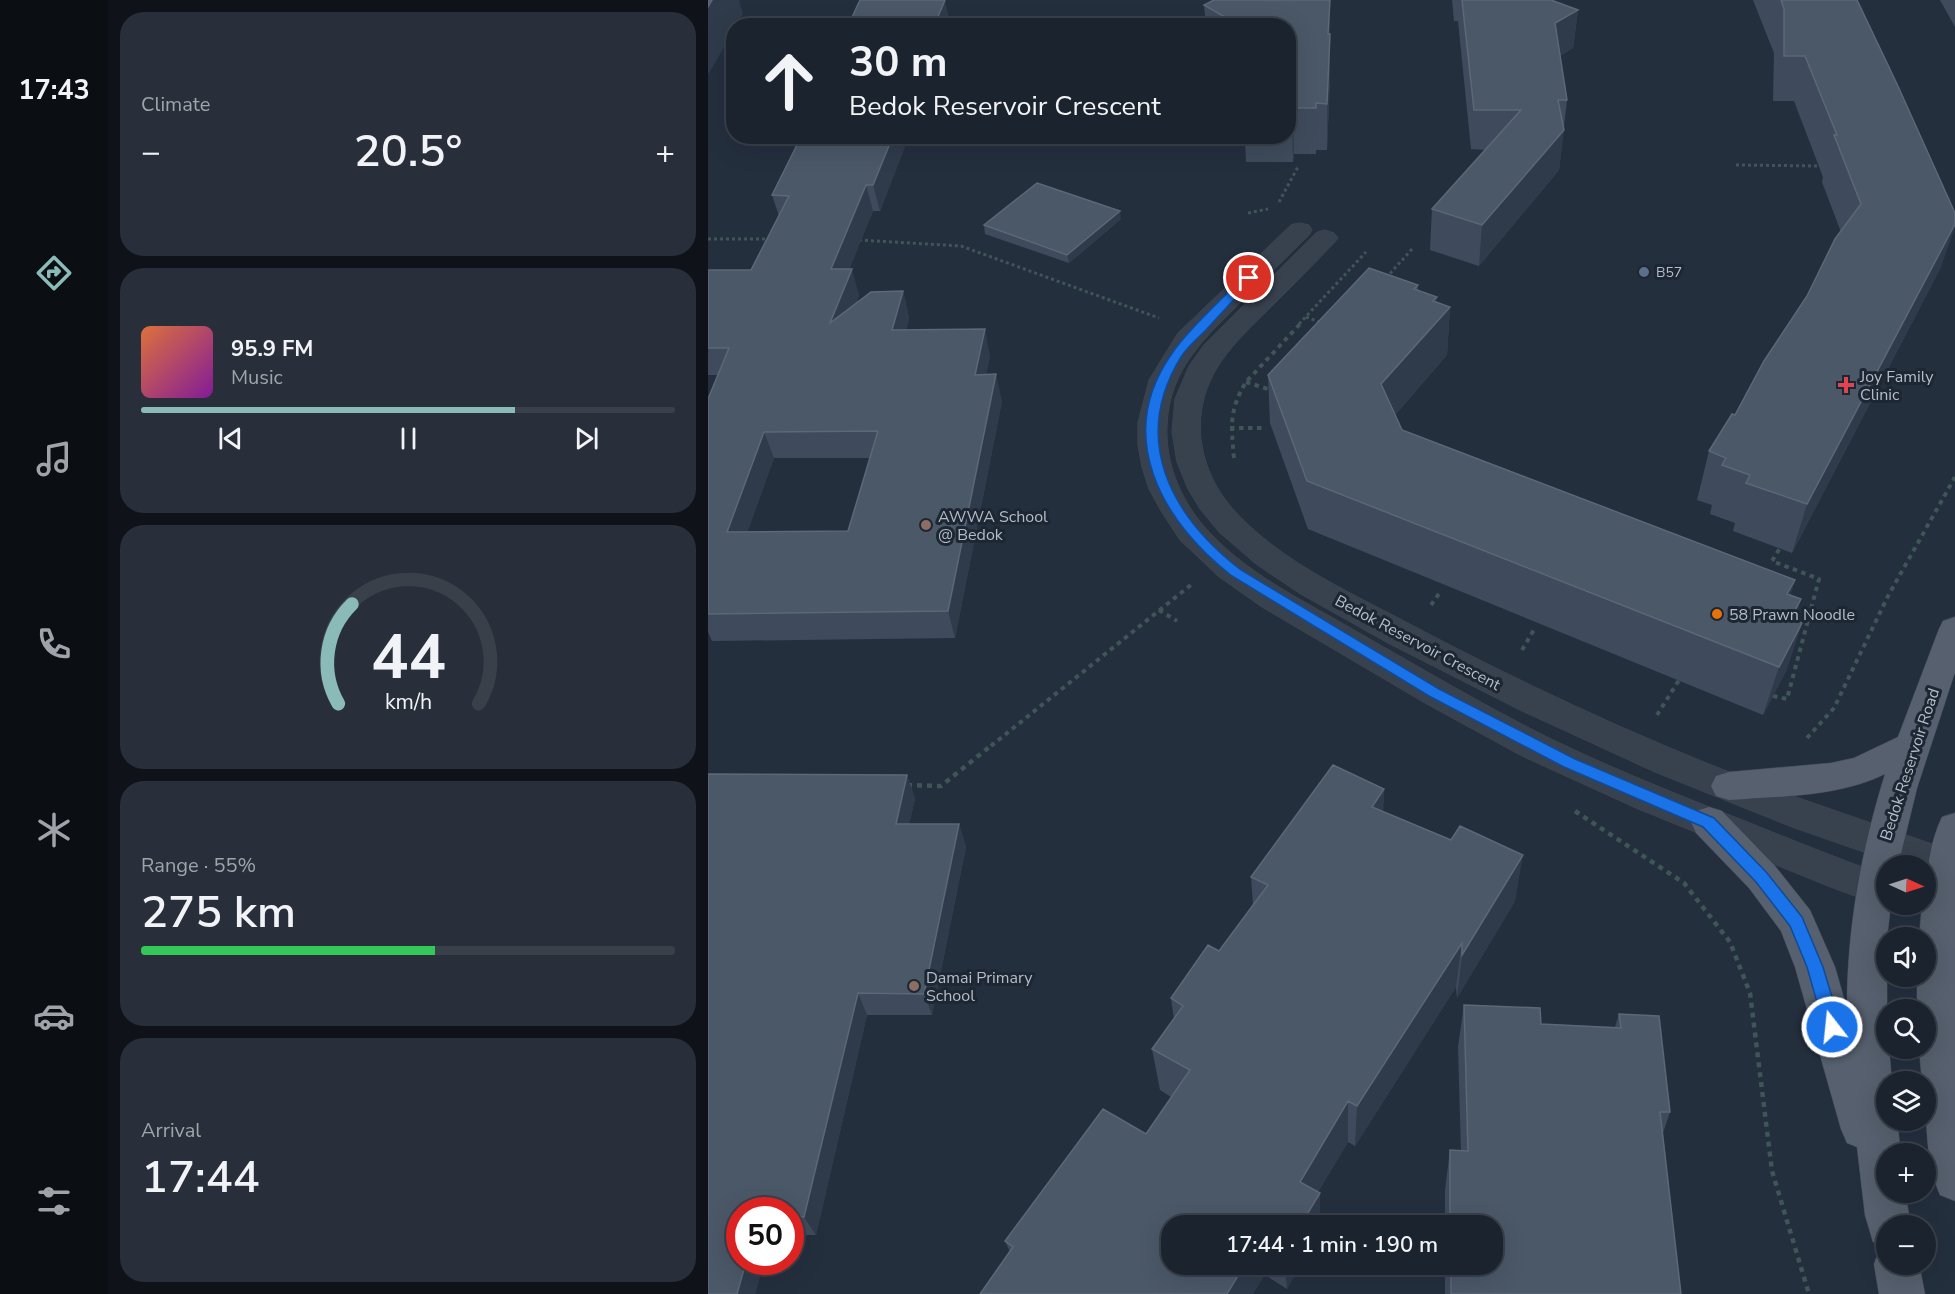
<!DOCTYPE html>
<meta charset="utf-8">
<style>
:root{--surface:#1b232e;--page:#282f3a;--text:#f1f3f6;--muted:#a0a4aa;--line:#39404a;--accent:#8bbbb9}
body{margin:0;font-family:"Nunito Sans",sans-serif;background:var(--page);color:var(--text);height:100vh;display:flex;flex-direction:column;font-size:22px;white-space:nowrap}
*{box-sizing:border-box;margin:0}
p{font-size:20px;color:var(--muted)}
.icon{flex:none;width:33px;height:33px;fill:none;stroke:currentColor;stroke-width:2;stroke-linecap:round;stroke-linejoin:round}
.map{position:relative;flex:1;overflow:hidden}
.sheet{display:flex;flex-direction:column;gap:12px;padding:12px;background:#0f1319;width:600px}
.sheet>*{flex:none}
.banner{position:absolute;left:18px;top:18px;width:570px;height:126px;border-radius:24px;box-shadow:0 6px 24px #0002,0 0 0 2px var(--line);background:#1b232e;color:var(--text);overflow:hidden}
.needle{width:39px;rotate:93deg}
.controls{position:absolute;left:1168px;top:855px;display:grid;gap:12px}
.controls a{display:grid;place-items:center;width:60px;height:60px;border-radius:50%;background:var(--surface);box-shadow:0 6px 24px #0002,0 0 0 2px var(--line);font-size:30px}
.speed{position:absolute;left:18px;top:1197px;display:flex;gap:12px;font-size:30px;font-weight:700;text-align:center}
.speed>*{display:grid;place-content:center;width:78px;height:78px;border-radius:50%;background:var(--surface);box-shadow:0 6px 24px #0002,0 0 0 2px var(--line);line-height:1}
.speed .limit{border:9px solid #d22;background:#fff;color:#111}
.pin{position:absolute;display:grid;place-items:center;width:51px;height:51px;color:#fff;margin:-26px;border:3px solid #fff;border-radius:50%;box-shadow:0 2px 6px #0007}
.me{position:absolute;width:66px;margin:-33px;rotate:344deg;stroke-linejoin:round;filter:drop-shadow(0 0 4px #0008)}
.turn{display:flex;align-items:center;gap:21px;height:126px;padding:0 24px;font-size:27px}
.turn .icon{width:78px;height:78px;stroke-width:2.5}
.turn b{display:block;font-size:42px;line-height:51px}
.big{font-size:45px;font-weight:600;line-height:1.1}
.sheet .tile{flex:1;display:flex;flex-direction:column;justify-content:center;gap:9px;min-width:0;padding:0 21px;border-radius:24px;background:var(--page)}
.sheet .dial{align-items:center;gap:0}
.dial svg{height:156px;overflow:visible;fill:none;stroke:var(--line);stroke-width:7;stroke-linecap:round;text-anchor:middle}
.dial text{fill:var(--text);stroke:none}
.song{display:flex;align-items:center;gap:18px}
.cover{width:72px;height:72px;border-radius:9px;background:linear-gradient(135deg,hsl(20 70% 55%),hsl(290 70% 35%))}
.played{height:6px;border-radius:3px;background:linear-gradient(90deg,var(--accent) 70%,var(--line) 70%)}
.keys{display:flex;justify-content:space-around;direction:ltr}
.heat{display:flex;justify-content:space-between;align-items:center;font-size:33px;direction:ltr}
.charge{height:9px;border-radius:4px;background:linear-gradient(90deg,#34c759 55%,var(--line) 0)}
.trip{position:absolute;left:453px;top:1215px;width:342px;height:60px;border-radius:24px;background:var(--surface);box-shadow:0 6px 24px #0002,0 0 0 2px var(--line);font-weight:600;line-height:60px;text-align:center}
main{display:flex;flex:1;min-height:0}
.tab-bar{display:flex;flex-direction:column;width:108px;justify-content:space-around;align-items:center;background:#0b0e12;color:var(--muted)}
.tab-bar .icon{width:42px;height:42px}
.tab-bar .current{color:var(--accent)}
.tab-bar b{font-size:27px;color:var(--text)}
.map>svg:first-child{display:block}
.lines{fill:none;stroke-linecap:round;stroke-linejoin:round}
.minor-casing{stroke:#414a57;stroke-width:1}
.major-casing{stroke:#414a57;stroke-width:1}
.path-far2{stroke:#3f5557;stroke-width:3;stroke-dasharray:3 3;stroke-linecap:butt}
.path-far1{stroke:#3f5557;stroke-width:4;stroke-dasharray:4.5 4.5;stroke-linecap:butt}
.path{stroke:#3f5557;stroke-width:4.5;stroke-dasharray:5 5;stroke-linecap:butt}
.minor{fill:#38414e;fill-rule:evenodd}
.major{fill:#56606e;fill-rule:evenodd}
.wall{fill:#3f4b5c;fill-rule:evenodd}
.shaded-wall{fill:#2f3b4b}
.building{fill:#4b5868;stroke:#5c6777;stroke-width:1.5;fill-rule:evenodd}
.route{fill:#1a73e8;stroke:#114b97;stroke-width:1.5}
.service-dot{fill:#5c6f8a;stroke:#1d2633;stroke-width:2}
.health-dot{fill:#e0444e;stroke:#1d2633;stroke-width:2}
.education-dot{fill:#8d6e63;stroke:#1d2633;stroke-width:2}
.food-dot{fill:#e8710a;stroke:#1d2633;stroke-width:2}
.labels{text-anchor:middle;stroke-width:6;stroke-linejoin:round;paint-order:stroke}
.far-poi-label{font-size:14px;fill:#b4bcc9;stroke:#1d2633;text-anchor:start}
.poi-label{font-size:16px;fill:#b4bcc9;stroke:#1d2633;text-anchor:start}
.street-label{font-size:16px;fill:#b4bcc9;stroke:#1d2633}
</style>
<main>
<nav class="tab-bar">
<b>17:43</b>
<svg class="icon current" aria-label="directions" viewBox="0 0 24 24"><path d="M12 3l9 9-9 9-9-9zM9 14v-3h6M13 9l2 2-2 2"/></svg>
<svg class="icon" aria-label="music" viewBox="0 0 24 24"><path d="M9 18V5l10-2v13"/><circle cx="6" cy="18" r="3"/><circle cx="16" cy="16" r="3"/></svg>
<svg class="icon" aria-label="phone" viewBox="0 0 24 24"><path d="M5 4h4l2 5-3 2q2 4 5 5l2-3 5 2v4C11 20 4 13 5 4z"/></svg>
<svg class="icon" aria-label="climate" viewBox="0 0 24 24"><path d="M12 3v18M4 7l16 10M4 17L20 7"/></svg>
<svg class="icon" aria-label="car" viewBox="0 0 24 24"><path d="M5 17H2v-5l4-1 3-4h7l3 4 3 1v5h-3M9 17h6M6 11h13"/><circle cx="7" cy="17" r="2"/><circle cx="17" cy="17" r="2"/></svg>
<svg class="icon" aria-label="filters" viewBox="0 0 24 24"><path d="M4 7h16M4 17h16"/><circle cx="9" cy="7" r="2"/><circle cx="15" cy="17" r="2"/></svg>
</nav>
<section class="sheet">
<div class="tile"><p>Climate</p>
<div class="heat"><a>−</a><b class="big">20.5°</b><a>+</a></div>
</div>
<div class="tile">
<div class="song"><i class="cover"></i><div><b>95.9 FM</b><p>Music</p></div></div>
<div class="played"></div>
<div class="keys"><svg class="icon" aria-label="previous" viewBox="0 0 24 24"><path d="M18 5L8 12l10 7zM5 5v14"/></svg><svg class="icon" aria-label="pause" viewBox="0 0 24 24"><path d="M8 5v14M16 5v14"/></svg><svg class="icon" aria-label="next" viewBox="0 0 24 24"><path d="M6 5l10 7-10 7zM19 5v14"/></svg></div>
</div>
<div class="tile dial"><svg viewBox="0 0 100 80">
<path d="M14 69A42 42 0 1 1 86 69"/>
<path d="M14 69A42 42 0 0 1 21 18" stroke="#8bbbb9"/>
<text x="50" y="56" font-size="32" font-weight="700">44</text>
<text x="50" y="72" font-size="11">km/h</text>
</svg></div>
<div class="tile"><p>Range · 55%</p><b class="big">275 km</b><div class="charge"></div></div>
<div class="tile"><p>Arrival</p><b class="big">17:44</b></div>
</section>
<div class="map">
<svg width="1247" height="1294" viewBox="0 0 1247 1294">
<rect width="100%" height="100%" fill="#242f3e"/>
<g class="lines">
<g class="minor-casing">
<path id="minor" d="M592 223 601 225 604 230 601 235C579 256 558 278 536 299 499 336 461 368 459 425 457 461 471 496 494 524 535 573 597 601 651 633 713 668 775 705 839 737 903 768 970 795 1037 821 1084 840 1131 859 1179 876V904H1189L1179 908 1120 886 928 808 814 756 717 703 554 607 510 576 472 540 453 511 441 489 434 467 430 445V423L441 380 470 333 583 225Z
M617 230 626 233 630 238 626 243C606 264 586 284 566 304 534 336 498 366 493 414 489 448 502 483 524 508 569 559 635 589 694 620 807 680 924 735 1044 781 1111 806 1179 828 1247 852V876L1238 880 1218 873V866H1196L1084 827 947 772 812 710 680 643 591 593 548 564 511 532 492 509 480 489 469 462 464 432 467 399 481 366 496 345 608 233Z"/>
</g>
<g class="major-casing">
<path id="major" d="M1247 617V672L1209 788 1190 866H1179V904H1183L1179 938V1048H1181L1184 1082H1179V1120H1189L1193 1154H1179V1192H1197L1203 1226H1179V1264H1211L1217 1294H1171L1166 1264 1172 1248 1177 1246 1165 1242 1157 1215 1149 1147 1139 1143 1133 1129 1087 967 1073 931 1041 888 988 833 983 822 988 811 1001 807 1014 811 1067 866 1102 910 1127 967 1139 1009C1139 928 1153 852 1177 774 1130 797 1073 796 1021 800L1008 796 1003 786 1008 776 1021 772 1123 763 1146 758 1190 737 1231 629 1235 621Z
M1247 813V1201L1232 1195C1217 1160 1218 1119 1218 1082H1214L1211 1048H1218V1010H1209V976H1218V938H1211L1214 904H1218C1218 875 1221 844 1234 817Z"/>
</g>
<path class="path-far2" d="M1028 165 1112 166
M571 202 591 165
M540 213 560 209
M0 239H62
M151 240 253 246 451 318
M678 278 704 249
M598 317 614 323
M591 324 658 252"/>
<path class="path-far1" d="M538 382 566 391
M522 428H557
M526 458C523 426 521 410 538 382L593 323
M723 605 733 591
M451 610 469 621
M814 650 827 628
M1065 696 1079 699 1111 579 1064 561 1072 548
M949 715 971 680
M1099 738 1126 708 1180 596 1247 477
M283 746 484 584"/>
<path class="path" d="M199 785 233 786 285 744
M867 811 976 883 1022 942 1042 993 1064 1171 1101 1294"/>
<use href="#minor" class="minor"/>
<use href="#major" class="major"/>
</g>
<path class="wall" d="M622 0V79L619 150H608V154H586L585 162H538L537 140H514V136H580V26H498L496 5Z
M744 0H843L870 10 865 48 852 56 859 100 851 170 771 266 722 250 724 209 778 150 763 149 750 21H746Z
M1045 0H1149L1233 267 1084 553 1025 531 1027 523 1002 514 1004 505 989 500 1001 451 1027 415 1099 296 1133 232 1114 182 1115 177 1086 101H1065L1066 53Z
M1232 0H1247V27Z
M201 136 172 211H165L141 269 151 295 148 304 195 291 201 318 198 330 282 356 278 374 294 401 247 638 4 641 0 632V399L10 375H0V270H43L71 216 64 195 87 147 86 145ZM66 458H162L140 531 39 532Z
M413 219 361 263 277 234 276 225Z
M710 285V290L729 302 742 307 739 355 687 415 694 430 1087 580 1082 595 1093 599 1086 620 1094 623 1078 671 1055 715 600 529 562 423 560 375Z
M0 774 199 775 207 799 201 824H251L258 847 224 1015H159L108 1235H82V1210H32V1262H56L47 1294H0Z
M676 789 675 812 807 901 749 998 748 987 647 1146 640 1142 610 1192 612 1193V1226H464V1264H593L579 1289 557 1275 302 1252 297 1241 438 1134 463 1097 452 1090 444 1049 466 1019 463 998 511 951 545 905 543 877Z
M756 1005 833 1024 907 1027 911 1014 962 1112 955 1133 973 1294H737V1264H784V1226H737V1190L742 1150 753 1151 750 1047Z"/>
<path class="shaded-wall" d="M2 0H31L35 14 28 26H26V30L0 75V7Z
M237 0 242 23 241 26H226Z
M622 0V79L619 150 620 34Z
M870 10 865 48 843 61 847 23Z
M585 108 586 154 585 162 584 116Z
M856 130 851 170 771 266 774 225Z
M185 136H201L172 211 165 185Z
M158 185 165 211 131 295 123 269Z
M412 211 413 219 361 263 359 255Z
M1247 224V227L1233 267 1084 553 1099 504Z
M144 269 151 295 130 350 122 323Z
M195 291 201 318 190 357 184 330Z
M729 297 727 323 742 307 739 355 671 433 673 384 725 301Z
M277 329 282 356 273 401 267 375Z
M288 374 294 401 247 638 240 611Z
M56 432 66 458 30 559 19 532Z
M1087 580 1072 628 1079 594Z
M1093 599 1077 647 1067 667 1083 618Z
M1094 623 1078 671 1055 715 1071 667Z
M199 775 207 799 196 847 188 824Z
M676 789 674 836 664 807Z
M251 824 258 847 224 1015 216 994Z
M815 855 807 901 749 998 754 955Z
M754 943 748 987 647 1146 649 1106Z
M150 993 159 1015 108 1235 96 1217Z
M640 1101V1142L593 1220 592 1182Z
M612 1193V1226H592Z
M38 1262H56L47 1294H29Z
M537 1264H556L557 1275 545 1294H519Z
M577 1264H593L579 1289Z"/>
<path class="building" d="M0 0H4L0 7Z
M152 0H237L226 26H140Z
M506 0H622L620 34H622L619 104 608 103V108H585L584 116H580V26H521L522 20 496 5Z
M754 0H843L870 10 847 23 859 100H850L856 130 774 225 724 209 813 110H766Z
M1073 0H1149L1189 84 1247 213V224L1099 504 1038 483 1042 475 1014 465 1018 458 1001 451 1024 414 1027 415 1056 361 1099 296 1127 239 1153 204 1126 135H1129L1097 56H1076V9Z
M90 136H185L165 185H158L123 269H144L122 323 163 292 195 291 184 330 277 329 267 375 288 374 240 611 0 614V399L21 348H0V270H43L81 196 64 195 89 145H86ZM170 431 140 531 19 532 56 432Z
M329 183 412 211 359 255 276 225Z
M661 268 710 285 706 289 729 297 725 301 742 307 673 384 694 430 1087 580 1079 594 1093 599 1083 618 1094 623 1071 667 599 481 560 375Z
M625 765 676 789 664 807 743 840 752 826 815 855 754 955V943L649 1106 640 1101 592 1182 612 1193 592 1226H464V1264H537L519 1294H272L305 1247 297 1241 395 1109 438 1134 482 1070 444 1049 475 1006 463 998 500 945 511 951 560 885 543 877Z
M0 774 199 775 188 824H251L216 994 150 993 96 1217 82 1216V1210H32V1262H38L29 1294H0Z
M756 1005 832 1008 833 1024 913 1028 911 1014 951 1016 962 1112H952L973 1294H743V1264H784V1226H742V1150L760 1151Z"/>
<path class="route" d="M541 274 546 278 545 280C529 296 513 313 498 330 490 338 479 347 473 357 422 440 463 516 533 570L731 689 867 759 1006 818 1059 873 1094 917 1115 967 1133 1027 1130 1033 1124 1035 1119 1033 1116 1027 1099 967 1082 926 1048 882 995 827 856 767 721 696 524 576C453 521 405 435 465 352 483 326 515 299 537 275Z"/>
<circle class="service-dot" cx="936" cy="272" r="6"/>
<path class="health-dot" d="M1135 376h6v6h6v6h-6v6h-6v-6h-6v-6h6z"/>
<g class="education-dot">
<circle cx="218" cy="525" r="6"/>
<circle cx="206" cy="986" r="6"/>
</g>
<circle class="food-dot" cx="1009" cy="614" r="6"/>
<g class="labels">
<g class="far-poi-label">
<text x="948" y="277">B57</text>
</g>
<g class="poi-label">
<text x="1152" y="382">Joy Family<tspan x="1152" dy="18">Clinic</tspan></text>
<text x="230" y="522">AWWA School<tspan x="230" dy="18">@ Bedok</tspan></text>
<text x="1021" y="620">58 Prawn Noodle</text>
<text x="218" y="983">Damai Primary<tspan x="218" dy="18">School</tspan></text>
</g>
<g class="street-label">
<text transform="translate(710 642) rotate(28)" y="6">Bedok Reservoir Crescent</text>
<text transform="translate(1201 764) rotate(-72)" y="6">Bedok Reservoir Road</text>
</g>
</g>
</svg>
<div class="controls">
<a><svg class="needle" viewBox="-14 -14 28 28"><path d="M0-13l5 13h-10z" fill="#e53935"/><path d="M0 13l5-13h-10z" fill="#a0a4aa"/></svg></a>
<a><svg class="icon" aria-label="sound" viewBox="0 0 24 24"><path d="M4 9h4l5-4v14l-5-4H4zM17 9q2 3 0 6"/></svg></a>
<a><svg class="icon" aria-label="search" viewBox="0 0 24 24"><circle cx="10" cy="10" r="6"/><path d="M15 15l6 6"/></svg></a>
<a><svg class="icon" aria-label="layers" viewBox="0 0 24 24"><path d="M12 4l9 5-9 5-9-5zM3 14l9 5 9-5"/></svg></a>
<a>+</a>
<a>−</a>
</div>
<div class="speed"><div class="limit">50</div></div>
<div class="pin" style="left:541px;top:278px;background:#d93025"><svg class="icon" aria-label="arrive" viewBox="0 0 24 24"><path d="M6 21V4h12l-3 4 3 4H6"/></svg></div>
<svg class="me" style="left:1124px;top:1027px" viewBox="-20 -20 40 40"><circle r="17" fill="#1a73e8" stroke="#fff" stroke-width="3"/><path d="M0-11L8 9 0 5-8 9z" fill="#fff"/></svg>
<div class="trip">17:44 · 1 min · 190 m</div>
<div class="banner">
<div class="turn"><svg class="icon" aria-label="ahead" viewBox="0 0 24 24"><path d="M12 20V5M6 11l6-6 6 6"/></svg><div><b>30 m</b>Bedok Reservoir Crescent</div></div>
</div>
</div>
</main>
